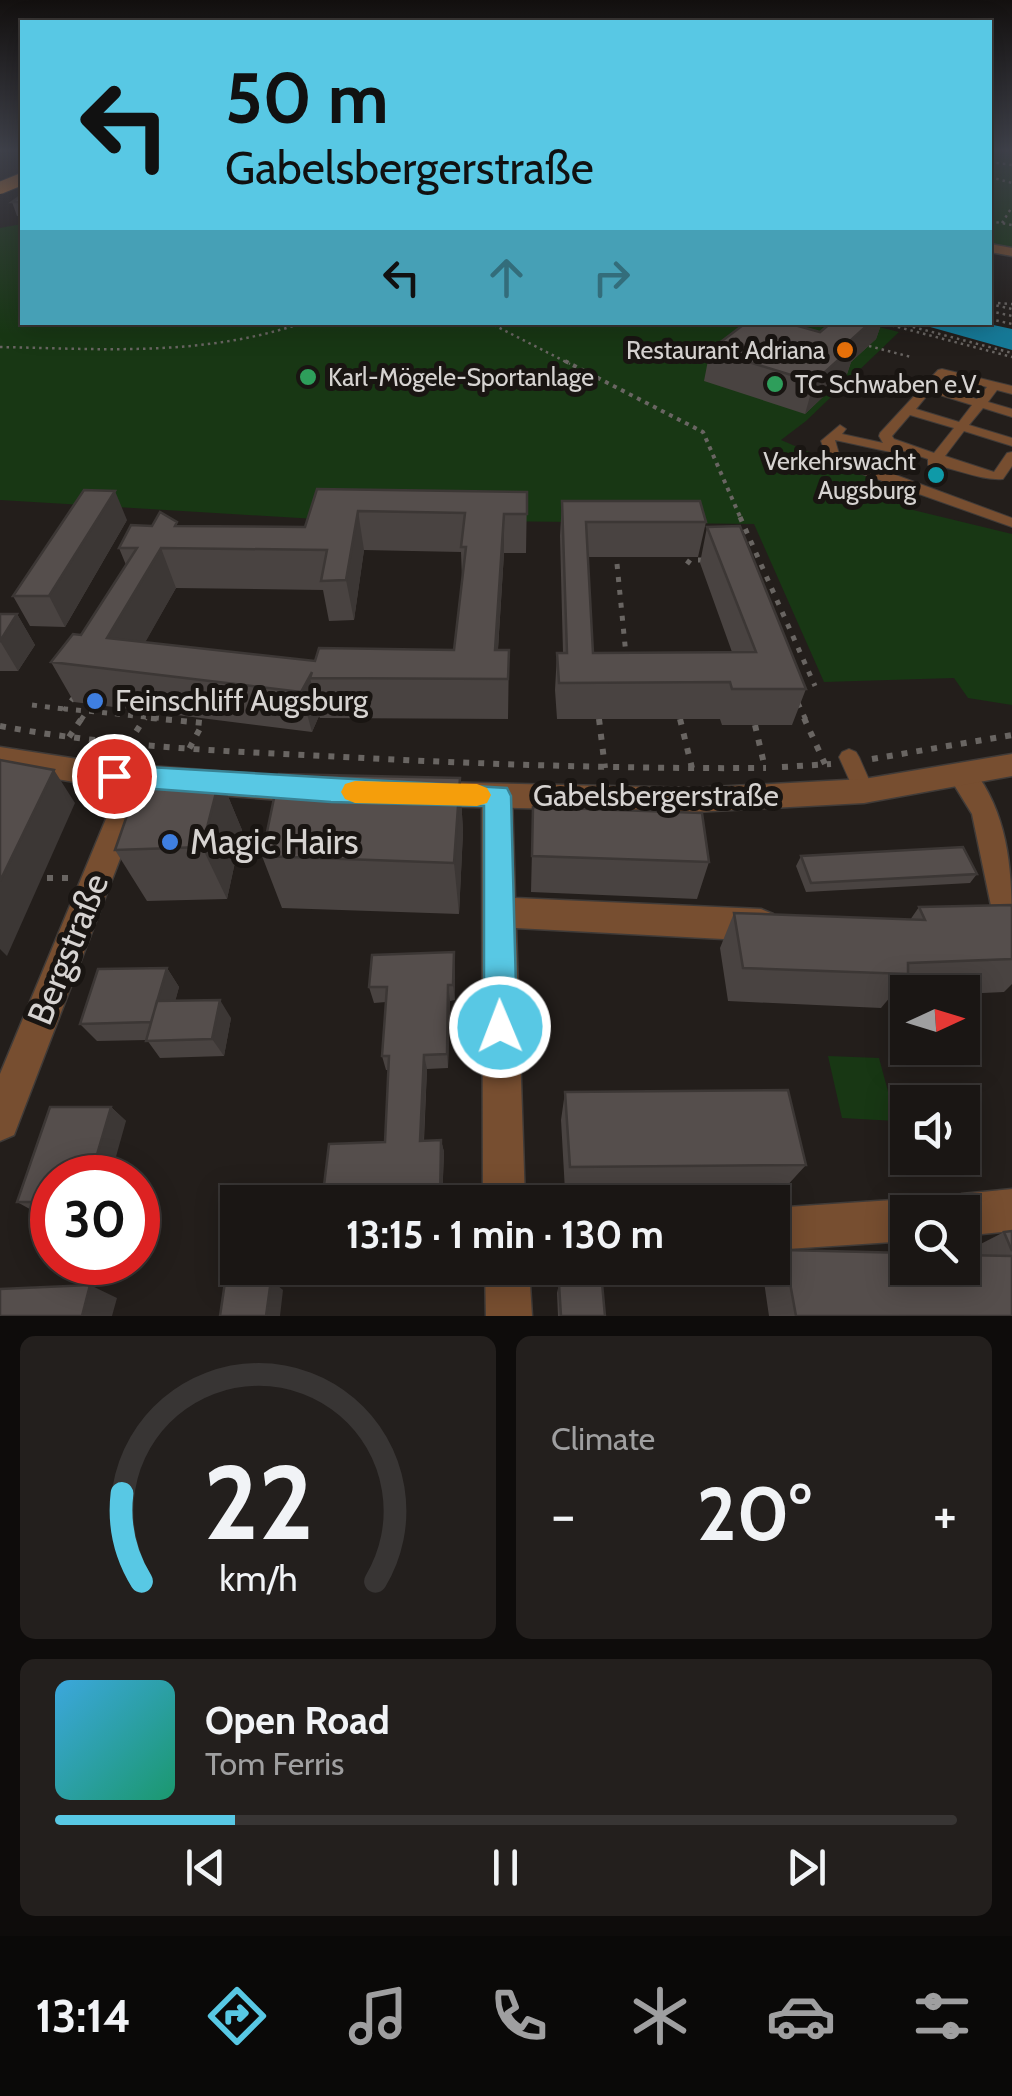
<!DOCTYPE html>
<meta charset="utf-8">
<style>
:root{--surface:#1a1614;--page:#231f1d;--text:#f1f3f6;--muted:#9f9fa0;--line:#383534;--accent:#58c8e4}
body{margin:0;font-family:Cabin,sans-serif;background:var(--page);color:var(--text);height:100vh;display:flex;flex-direction:column;font-size:38px;white-space:nowrap}
*{box-sizing:border-box;margin:0}
p{font-size:32px;color:var(--muted)}
.icon{flex:none;width:55px;height:55px;fill:none;stroke:currentColor;stroke-width:2;stroke-linecap:round;stroke-linejoin:round}
.map{position:relative;height:1316px;overflow:hidden}
.details{display:flex;flex-direction:column;gap:20px;padding:20px;background:#0e0c0b;flex:1}
.details>*{flex:none}
.guide{position:absolute;left:20px;top:20px;width:972px;height:305px;border-radius:0px;box-shadow:0 5px 25px #0003,0 0 0 2px var(--line);background:#58c8e4;color:#111;overflow:hidden}
.needle{width:65px;rotate:86deg}
.fabs{position:absolute;left:890px;top:975px;display:grid;gap:20px}
.fabs a{display:grid;place-items:center;width:90px;height:90px;border-radius:0px;background:var(--surface);box-shadow:0 5px 25px #0003,0 0 0 2px var(--line);font-size:50px}
.speed{position:absolute;left:30px;top:1155px;display:flex;gap:20px;font-size:50px;font-weight:700;text-align:center}
.speed>*{display:grid;place-content:center;width:130px;height:130px;border-radius:50%;background:var(--surface);box-shadow:0 5px 25px #0003,0 0 0 2px var(--line);line-height:1}
.speed .limit{border:15px solid #d22;background:#fff;color:#111}
.pin{position:absolute;display:grid;place-items:center;width:85px;height:85px;color:#fff;margin:-42px;border:5px solid #fff;border-radius:50%;box-shadow:0 2px 10px #0007}
.me{position:absolute;width:110px;margin:-55px;rotate:359deg;stroke-linejoin:round;filter:drop-shadow(0 0 8px #0008)}
.turn{display:flex;align-items:center;gap:35px;height:210px;padding:0 40px;font-size:45px}
.turn .icon{width:130px;height:130px;stroke-width:2.5}
.turn b{display:block;font-size:70px;line-height:85px}
.lanes{display:flex;align-items:center;height:95px;padding:0 40px;background:#0003;justify-content:center;gap:50px;direction:ltr}
.lanes .off{opacity:.35}
.big{font-size:75px;font-weight:800;line-height:1.1}
.details .widget{flex:1;display:flex;flex-direction:column;justify-content:center;gap:15px;min-width:0;padding:0 35px;border-radius:15px;background:var(--page)}
.details .dial{align-items:center;gap:0}
.dial svg{height:260px;overflow:visible;fill:none;stroke:var(--line);stroke-width:7;stroke-linecap:round;text-anchor:middle}
.dial text{fill:var(--text);stroke:none}
.song{display:flex;align-items:center;gap:30px}
.cover{width:120px;height:120px;border-radius:15px;background:linear-gradient(135deg,hsl(200 70% 55%),hsl(160 70% 35%))}
.played{height:10px;border-radius:5px;background:linear-gradient(90deg,var(--accent) 20%,var(--line) 20%)}
.keys{display:flex;justify-content:space-around;direction:ltr}
.heat{display:flex;justify-content:space-between;align-items:center;font-size:55px;direction:ltr}
.details .tiles{flex:1;display:grid;gap:20px;grid-template-columns:1fr 1fr}
.widget:last-child{grid-column:span 2}
.trip{position:absolute;left:220px;top:1185px;width:570px;height:100px;border-radius:0px;background:var(--surface);box-shadow:0 5px 25px #0003,0 0 0 2px var(--line);font-weight:800;line-height:100px;text-align:center}
.menu{display:flex;height:160px;justify-content:space-around;align-items:center;background:#0a0908;color:var(--muted)}
.menu .icon{width:70px;height:70px}
.menu .on{color:var(--accent)}
.menu b{font-size:45px;color:var(--text)}
.map>svg:first-child{display:block}
.green{fill:#183714}
.water{fill:#167997}
.lines{fill:none;stroke-linecap:round;stroke-linejoin:round}
.service-casing{stroke:#403b38;stroke-width:2}
.minor-casing{stroke:#403b38;stroke-width:3}
.tertiary-casing{stroke:#403b38;stroke-width:3}
.path-far3{stroke:#696562;stroke-width:2.5;stroke-dasharray:2.5 4;stroke-linecap:butt}
.path-far2{stroke:#696562;stroke-width:4;stroke-dasharray:4 5;stroke-linecap:butt}
.path-far1{stroke:#696562;stroke-width:5;stroke-dasharray:5 8;stroke-linecap:butt}
.path{stroke:#696562;stroke-width:6;stroke-dasharray:6 9;stroke-linecap:butt}
.service{fill:#774e30;fill-rule:evenodd}
.minor{fill:#774e30;fill-rule:evenodd}
.tertiary{fill:#774e30;fill-rule:evenodd}
.trunk-bridge-casing{stroke:#403b38;stroke-width:14;stroke-linecap:butt}
.trunk-bridge{stroke:#e08436;stroke-width:12}
.wall{fill:#494341;fill-rule:evenodd}
.shaded-wall{fill:#3c3735}
.building{fill:#554e4c;stroke:#3c3735;stroke-width:2.5;fill-rule:evenodd}
.route{fill:#58c8e4;stroke:#398294;stroke-width:2.5}
.slow{fill:#f59e0b}
.food-dot{fill:#e8710a;stroke:#191512;stroke-width:4}
.leisure-dot{fill:#2e9e5b;stroke:#191512;stroke-width:4}
.culture-dot{fill:#0f9aa8;stroke:#191512;stroke-width:4}
.shop-dot{fill:#3f7fe0;stroke:#191512;stroke-width:4}
.labels{text-anchor:middle;stroke-width:10;stroke-linejoin:round;paint-order:stroke}
.far-poi-label{font-size:25px;fill:#d6d3d1;stroke:#191512;text-anchor:end}
.poi-label{font-size:30px;fill:#d6d3d1;stroke:#191512;text-anchor:start}
.street-label{font-size:30px;fill:#d6d3d1;stroke:#191512}
.near-poi-label{font-size:35px;fill:#d6d3d1;stroke:#191512;text-anchor:start}
.near-street-label{font-size:35px;fill:#d6d3d1;stroke:#191512}
</style>
<div class="map">
<svg width="1012" height="1316" viewBox="0 0 1012 1316">
<rect width="100%" height="100%" fill="#231e1b"/>
<path class="green" d="M990 150H1012V249L990 245Z
M22 224V322L863 323 899 332 806 421 781 440 917 498 913 510 1012 534V705L968 698 954 678 824 682 754 524 316 519 0 500V228Z
M828 1056 879 1058 896 1121 842 1118Z"/>
<path class="water" d="M916 323H984L1012 329V350Z"/>
<g class="lines">
<g class="service-casing">
<path id="service" d="M942 369 1012 386V394L997 390 988 402 1012 409V417L983 408 969 425 1012 438V446L964 431 945 456 994 472 1007 453 1012 452V466L1003 479C978 481 953 466 928 465V459L901 450 895 453 835 440 839 454 1012 518V527L840 466 828 459 821 441 840 425 846 429 842 434 883 443 879 436 880 433 938 370ZM945 376 987 387 977 399 935 386ZM930 392 972 405 959 422 916 409ZM910 415 954 428 934 453 894 439 892 436Z
M849 749 856 752 859 757 874 791 871 797 864 799 857 797 839 757 842 752Z"/>
</g>
<g class="minor-casing">
<path id="minor" d="M990 244 1012 248V256L990 252Z
M962 763C974 767 977 775 984 785 1012 832 1012 886 1012 941L1000 936 995 925 972 814 948 775 952 767Z
M137 766 147 770 151 778 14 1135 0 1141V1074L123 778 127 770Z
M497 784 507 787 512 796 515 898 761 909 773 914 778 925 773 936 761 941 516 928 525 1202H483L482 796 487 787Z
M1012 1189V1231L962 1236V1212H942L947 1200 962 1194Z
M908 1199 923 1205 926 1212H908V1241L772 1250V1208Z
M485 1268H529L532 1316H486Z"/>
</g>
<g class="tertiary-casing">
<path id="tertiary" d="M0 747 97 762 308 778 318 782 323 790 318 798 308 802 97 786 0 769Z
M1012 754V776L864 803 694 812 428 806 418 802 413 794 418 786 428 782 694 788 864 779Z"/>
</g>
<path class="path-far3" d="M990 162 1012 165
M990 177 1012 183
M990 221 1012 225
M1002 223 1012 207
M998 303 1012 304
M990 304 1012 309
M990 311 1012 316
M990 319 1012 324
M488 322 570 364
M879 322 1012 357
M894 322 1012 353
M869 346 911 357
M0 347C104 349 205 357 305 322"/>
<path class="path-far2" d="M565 361 703 432 741 519"/>
<path class="path-far1" d="M740 517 815 686
M617 564 626 655
M687 564 690 560H707
M74 697 65 709 87 711
M798 703 806 720
M32 705 64 709
M81 720 87 711 175 720"/>
<path class="path" d="M151 718 203 723 189 749
M804 718 825 764
M599 719 605 768
M680 719 692 768
M755 725 765 768
M0 726C108 746 216 751 325 756 472 764 619 769 766 768
M69 737 82 718
M128 744 145 718
M872 759 1012 735
M782 767 831 764
M47 878H69"/>
<use href="#service" class="service"/>
<use href="#minor" class="minor"/>
<use href="#tertiary" class="tertiary"/>
<g class="trunk-bridge-casing">
<path id="trunk-bridge" d="M0 188 22 179"/>
</g>
<use href="#trunk-bridge" class="trunk-bridge"/>
</g>
<path class="wall" d="M22 195V216H17L12 202Z
M832 322H882L876 339 851 362 847 374 805 414 704 381 710 350 820 332Z
M317 489 527 492 526 553H504L498 650H509L508 719 320 718 319 716 312 732 74 702 51 662 81 635 126 565 119 548 179 526 305 527ZM364 550 461 552 462 579 454 650 315 661 145 642 176 588 323 590 329 621 354 620Z
M562 501 706 522 698 557H588L593 653 732 652 700 563 707 527 806 689 792 725H722L720 719H557L555 690 557 653H563L560 536Z
M127 520 65 627 30 626 13 596Z
M0 614H17L35 645 18 671H0Z
M220 777 242 830 227 899 147 901 115 850Z
M460 778 463 832 459 914 282 908 262 856Z
M533 807 709 862 697 899 531 892Z
M801 856 977 874 970 883 806 892 796 866Z
M919 907H1012V984L1004 992 962 994 908 992V995L891 996 881 1008 728 1001 720 948 734 913 910 920Z
M454 952 455 1000 450 1001 448 1068 427 1069 424 1141 441 1140 444 1152 442 1202H322L385 1142 389 1070H386L382 1056 386 1002 374 1003 369 987Z
M167 968 179 987 175 1001 231 1018 224 1056 160 1058 147 1040 97 1041 80 1024Z
M565 1092 806 1165 784 1189 565 1191 561 1120Z
M111 1107 126 1121 52 1178V1213H37L17 1202Z
M1012 1231V1316H769L762 1268H772V1259L784 1250 966 1255 965 1252 1004 1232Z
M559 1284 605 1316H558L557 1293Z"/>
<path class="shaded-wall" d="M871 322H882L876 339 851 362 847 374 805 414 814 382 850 341Z
M115 491 127 520 65 627 49 596Z
M358 511 364 550 354 620 346 580Z
M504 514V553L496 679 495 650Z
M161 548 176 588 129 671 107 638Z
M17 614 35 645 18 671 0 641Z
M312 672 310 678 319 716 312 732 301 692Z
M54 770 75 803 7 956 0 949V881Z
M220 777 242 830 227 899 202 847Z
M460 778 463 832 459 914 454 863Z
M454 952 455 968V1000L453 985Z
M167 968 179 987 165 1040 151 1022Z
M448 985 450 1001 448 1068 447 1054Z
M220 1000 231 1018 224 1056 212 1039Z
M424 1055 427 1069 423 1153 420 1141Z
M111 1107 126 1121 110 1178H90Z
M441 1140 444 1152 442 1202H440Z
M271 1280 283 1290 280 1316H266Z
M90 1285 117 1298 112 1316H82Z"/>
<path class="building" d="M22 195V202H12Z
M747 322H784L820 332 832 322H871L850 341 857 343 814 382 710 350Z
M317 489 527 492V514H504L495 650H509L508 679 310 678 312 672 301 692 51 662 73 634 81 635 137 548H119L131 525 152 526 160 512 177 522 175 526 305 527ZM358 511 465 513 461 547H466L454 650 319 648 315 661 107 638 161 548 327 550 321 581 346 580Z
M84 490 115 491 49 596H13Z
M562 501H700L706 522H586L593 653 756 652 707 527 740 526 806 689H732L730 682 559 683 557 653H567Z
M0 614H17L0 641Z
M0 760 54 770 0 881Z
M279 774 460 778 454 863 262 856Z
M220 777 202 847 115 850 140 778Z
M533 807 702 813 709 862 532 856Z
M963 847 977 874 811 883 801 856Z
M1011 905 1012 907V959L908 963V974L743 968 734 913 925 920 919 907Z
M454 952 453 985H448L447 1054 424 1055 420 1141 441 1140 440 1202H322L329 1144 385 1142 389 1056H382L387 987H369L372 955Z
M167 968 151 1022 80 1024 98 969Z
M220 1000 212 1039 146 1041 157 1001Z
M788 1090 806 1165 570 1167 565 1092Z
M50 1107H111L90 1178H52V1202H17Z
M1012 1231V1251L1004 1232Z
M784 1250 908 1253V1268H962V1255L1012 1256V1316H796Z
M271 1280 266 1316H220L225 1282Z
M602 1283 605 1316H561L559 1284Z
M90 1285 82 1316H0V1289Z"/>
<linearGradient id="sky" x2="0" y2="1"><stop stop-color="#13100f"/><stop offset="0.45" stop-color="#3f414a"/><stop offset="1" stop-color="#3f414a" stop-opacity="0"/></linearGradient>
<rect width="1012" height="334" fill="url(#sky)"/>
<path class="route" d="M114 765 507 788 511 796 517 1027 512 1038 500 1043 489 1038 484 1027V806L331 802 114 786 105 783 101 776 105 768Z"/>
<path class="slow" d="M355 781 477 784 487 788 491 795 487 803 477 806 355 803 345 799 341 792 345 784Z"/>
<circle class="food-dot" cx="845" cy="350" r="10"/>
<g class="leisure-dot">
<circle cx="308" cy="377" r="10"/>
<circle cx="775" cy="384" r="10"/>
</g>
<circle class="culture-dot" cx="936" cy="475" r="10"/>
<g class="shop-dot">
<circle cx="95" cy="701" r="10"/>
<circle cx="170" cy="842" r="10"/>
</g>
<g class="labels">
<g class="far-poi-label">
<text x="825" y="359">Restaurant Adriana</text>
<text x="328" y="386" text-anchor="start">Karl-Mögele-Sportanlage</text>
<text x="795" y="393" text-anchor="start">TC Schwaben e.V.</text>
<text x="916" y="470">Verkehrswacht<tspan x="916" dy="29">Augsburg</tspan></text>
</g>
<g class="poi-label">
<text x="115" y="711">Feinschliff Augsburg</text>
</g>
<g class="street-label">
<text x="656" y="806">Gabelsbergerstraße</text>
</g>
<g class="near-poi-label">
<text x="190" y="854">Magic Hairs</text>
</g>
<g class="near-street-label">
<text transform="translate(68 949) rotate(-68)" y="12">Bergstraße</text>
</g>
</g>
</svg>
<div class="fabs">
<a><svg class="needle" viewBox="-14 -14 28 28"><path d="M0-13l5 13h-10z" fill="#e53935"/><path d="M0 13l5-13h-10z" fill="#9f9fa0"/></svg></a>
<a><svg class="icon" aria-label="sound" viewBox="0 0 24 24"><path d="M4 9h4l5-4v14l-5-4H4zM17 9q2 3 0 6"/></svg></a>
<a><svg class="icon" aria-label="search" viewBox="0 0 24 24"><circle cx="10" cy="10" r="6"/><path d="M15 15l6 6"/></svg></a>
</div>
<div class="speed"><div class="limit">30</div></div>
<div class="pin" style="left:114px;top:776px;background:#d93025"><svg class="icon" aria-label="arrive" viewBox="0 0 24 24"><path d="M6 21V4h12l-3 4 3 4H6"/></svg></div>
<svg class="me" style="left:500px;top:1027px" viewBox="-20 -20 40 40"><circle r="17" fill="#58c8e4" stroke="#fff" stroke-width="3"/><path d="M0-11L8 9 0 5-8 9z" fill="#fff"/></svg>
<div class="trip">13:15 · 1 min · 130 m</div>
<div class="guide">
<div class="turn"><svg class="icon" aria-label="left" viewBox="0 0 24 24"><path d="M17 20v-9H6M10 6l-5 5 5 5"/></svg><div><b>50 m</b>Gabelsbergerstraße</div></div>
<div class="lanes"><svg class="icon" aria-label="left" viewBox="0 0 24 24"><path d="M17 20v-9H6M10 6l-5 5 5 5"/></svg><svg class="icon off" aria-label="ahead" viewBox="0 0 24 24"><path d="M12 20V5M6 11l6-6 6 6"/></svg><svg class="icon off" aria-label="right" viewBox="0 0 24 24"><path d="M7 20v-9h11M14 6l5 5-5 5"/></svg></div>
</div>
</div>
<section class="details">
<div class="tiles">
<div class="widget dial"><svg viewBox="0 0 100 80">
<path d="M14 69A42 42 0 1 1 86 69"/>
<path d="M14 69A42 42 0 0 1 8 42" stroke="#58c8e4"/>
<text x="50" y="56" font-size="32" font-weight="700">22</text>
<text x="50" y="72" font-size="11">km/h</text>
</svg></div>
<div class="widget"><p>Climate</p>
<div class="heat"><a>−</a><b class="big">20°</b><a>+</a></div>
</div>
<div class="widget">
<div class="song"><i class="cover"></i><div><b>Open Road</b><p>Tom Ferris</p></div></div>
<div class="played"></div>
<div class="keys"><svg class="icon" aria-label="previous" viewBox="0 0 24 24"><path d="M18 5L8 12l10 7zM5 5v14"/></svg><svg class="icon" aria-label="pause" viewBox="0 0 24 24"><path d="M8 5v14M16 5v14"/></svg><svg class="icon" aria-label="next" viewBox="0 0 24 24"><path d="M6 5l10 7-10 7zM19 5v14"/></svg></div>
</div>
</div>
</section>
<nav class="menu">
<b>13:14</b>
<svg class="icon on" aria-label="directions" viewBox="0 0 24 24"><path d="M12 3l9 9-9 9-9-9zM9 14v-3h6M13 9l2 2-2 2"/></svg>
<svg class="icon" aria-label="music" viewBox="0 0 24 24"><path d="M9 18V5l10-2v13"/><circle cx="6" cy="18" r="3"/><circle cx="16" cy="16" r="3"/></svg>
<svg class="icon" aria-label="phone" viewBox="0 0 24 24"><path d="M5 4h4l2 5-3 2q2 4 5 5l2-3 5 2v4C11 20 4 13 5 4z"/></svg>
<svg class="icon" aria-label="climate" viewBox="0 0 24 24"><path d="M12 3v18M4 7l16 10M4 17L20 7"/></svg>
<svg class="icon" aria-label="car" viewBox="0 0 24 24"><path d="M5 17H2v-5l4-1 3-4h7l3 4 3 1v5h-3M9 17h6M6 11h13"/><circle cx="7" cy="17" r="2"/><circle cx="17" cy="17" r="2"/></svg>
<svg class="icon" aria-label="filters" viewBox="0 0 24 24"><path d="M4 7h16M4 17h16"/><circle cx="9" cy="7" r="2"/><circle cx="15" cy="17" r="2"/></svg>
</nav>
